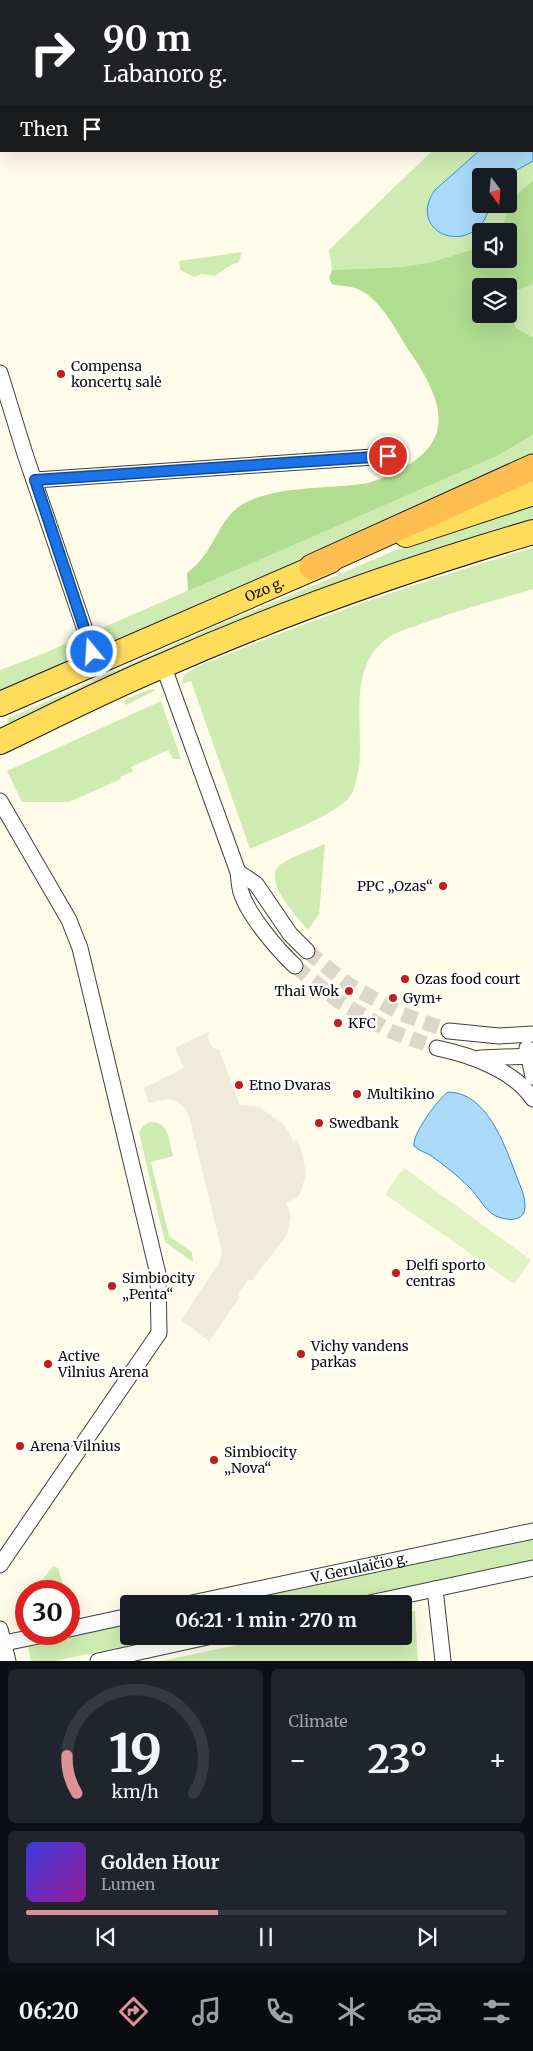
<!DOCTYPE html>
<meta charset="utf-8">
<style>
:root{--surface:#171b24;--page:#20242c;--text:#f1f3f6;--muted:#9ea1a6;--line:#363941;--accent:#dd9295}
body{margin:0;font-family:Merriweather,serif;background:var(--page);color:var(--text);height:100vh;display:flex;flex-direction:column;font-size:19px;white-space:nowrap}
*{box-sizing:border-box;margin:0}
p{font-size:16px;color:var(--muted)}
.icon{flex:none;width:28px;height:28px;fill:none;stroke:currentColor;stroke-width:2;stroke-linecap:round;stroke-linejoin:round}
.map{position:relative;height:1661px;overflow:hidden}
.sheet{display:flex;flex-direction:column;gap:8px;padding:8px;background:#0d0f14;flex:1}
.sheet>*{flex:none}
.banner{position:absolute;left:0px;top:0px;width:534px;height:152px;box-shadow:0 5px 20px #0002;background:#202124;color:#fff;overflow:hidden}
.needle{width:32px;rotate:164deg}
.buttons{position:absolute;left:472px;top:168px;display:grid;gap:10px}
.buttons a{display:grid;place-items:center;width:45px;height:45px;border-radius:5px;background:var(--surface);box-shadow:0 5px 20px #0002;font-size:25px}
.speed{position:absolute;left:15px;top:1580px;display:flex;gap:10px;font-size:25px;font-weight:700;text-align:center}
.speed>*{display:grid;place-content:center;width:65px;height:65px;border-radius:50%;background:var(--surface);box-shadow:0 5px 20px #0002;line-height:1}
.speed .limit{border:8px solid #d22;background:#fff;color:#111}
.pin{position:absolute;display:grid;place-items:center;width:42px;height:42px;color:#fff;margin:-21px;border:2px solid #fff;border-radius:50%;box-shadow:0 1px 5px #0007}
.me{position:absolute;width:55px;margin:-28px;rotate:342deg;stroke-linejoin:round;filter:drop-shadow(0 0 4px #0008)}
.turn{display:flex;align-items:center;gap:18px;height:105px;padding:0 20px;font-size:22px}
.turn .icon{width:65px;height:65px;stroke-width:2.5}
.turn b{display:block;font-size:35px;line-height:42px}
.then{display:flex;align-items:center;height:48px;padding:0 20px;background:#0003;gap:10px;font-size:19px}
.big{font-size:38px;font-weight:700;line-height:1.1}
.sheet .widget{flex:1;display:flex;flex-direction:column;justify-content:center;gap:8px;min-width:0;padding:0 18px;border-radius:8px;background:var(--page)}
.sheet .dial{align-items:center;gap:0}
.dial svg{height:130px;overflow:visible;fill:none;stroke:var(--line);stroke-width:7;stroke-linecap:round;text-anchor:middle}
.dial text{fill:var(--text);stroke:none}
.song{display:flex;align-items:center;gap:15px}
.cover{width:60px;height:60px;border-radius:8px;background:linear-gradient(135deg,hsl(240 70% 55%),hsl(300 70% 35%))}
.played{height:5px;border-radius:2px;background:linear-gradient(90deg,var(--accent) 40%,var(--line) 40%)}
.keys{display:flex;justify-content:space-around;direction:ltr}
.heat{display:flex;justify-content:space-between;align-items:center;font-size:28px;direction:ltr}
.sheet .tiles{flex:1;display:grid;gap:8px;grid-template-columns:1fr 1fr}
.widget:last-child{grid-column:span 2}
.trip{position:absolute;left:120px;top:1595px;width:292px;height:50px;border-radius:5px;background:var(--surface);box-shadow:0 5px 20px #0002;font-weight:700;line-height:50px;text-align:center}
.tabs{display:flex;height:80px;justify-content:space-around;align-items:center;background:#090b0e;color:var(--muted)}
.tabs .icon{width:35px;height:35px}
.tabs .current{color:var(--accent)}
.tabs b{font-size:22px;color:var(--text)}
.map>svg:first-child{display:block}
.green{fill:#ceecb2}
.forest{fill:#b0dd90;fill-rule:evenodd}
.pitch{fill:#e1f2c4}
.plaza{fill:#efeada}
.water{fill:#abdafa;stroke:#2d8ed6}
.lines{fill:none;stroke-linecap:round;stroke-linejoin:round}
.minor-tunnel{stroke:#dbd8c9;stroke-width:15;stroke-dasharray:15 8;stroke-linecap:butt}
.minor-casing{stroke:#3f3f3f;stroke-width:17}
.primary-casing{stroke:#1d1d1d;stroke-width:26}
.trunk-casing{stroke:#1d1d1d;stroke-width:27}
.minor{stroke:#fff;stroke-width:15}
.primary{stroke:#ffdc5a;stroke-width:24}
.trunk{stroke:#febe52;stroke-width:25}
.route-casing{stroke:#114b97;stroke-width:12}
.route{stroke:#1a73e8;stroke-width:9}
.poi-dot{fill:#c41b1e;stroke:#fff;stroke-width:2}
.labels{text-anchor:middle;stroke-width:5;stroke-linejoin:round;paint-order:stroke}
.poi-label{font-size:14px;fill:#0c0c0c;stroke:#fff;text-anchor:start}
.street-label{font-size:14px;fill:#0c0c0c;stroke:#fff}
</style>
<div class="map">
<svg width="533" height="1661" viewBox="0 0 533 1661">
<rect width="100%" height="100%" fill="#fffcea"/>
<path class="green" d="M432 151H479L435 190C410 226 455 253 481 225 486 219 488 211 491 204H509V176H506L533 161V181C507 199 513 207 499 231H481V247L431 262 402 267 332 270 329 250Z
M242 252 239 262 229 266 215 276 201 274 194 277 180 270 179 261Z
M533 284V337L516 328 511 312 514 292Z
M533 435V463L362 532 0 695V670L40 655 497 456Z
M533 503V523L11 727 7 719 220 624 329 579 393 551Z
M533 548V589C496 600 458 610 421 624 411 628 398 631 389 637 346 667 364 723 359 767 357 778 355 791 348 799 331 817 274 838 250 849L191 681 182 684 184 675 196 667C306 622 418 581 533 548Z
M153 689 156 690 126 705 124 700 148 690Z
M161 701 181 759H173L168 750 131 767 133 771 120 777 121 779 69 802H22L7 771Z
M325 844 319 914 308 930C298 917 263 883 279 866 288 858 313 849 325 844Z
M150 1122C169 1121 169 1141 173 1156L151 1162 169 1236 192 1252 193 1262 165 1242 139 1133 143 1126Z
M533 1539V1560L326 1604H227Z
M53 1566 58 1568 65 1591H54L52 1580 42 1586 43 1591H41L40 1583Z
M415 1611 418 1661H161L280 1636H404V1613Z
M129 1624V1636H172L55 1661H31L28 1646Z"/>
<path class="forest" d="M533 181V284L514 292 511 312 516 328 533 337V435L497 456 188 591 187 573C193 568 199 563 203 557 218 538 223 513 247 502 280 486 325 489 362 484 376 482 388 475 401 469 459 439 440 396 410 352 396 331 380 296 355 288 348 286 340 286 332 284L329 278 332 270 402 267 431 262 481 247V259H509V231H499C513 207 507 199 533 181ZM481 286H509V314H481Z
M50 1579 52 1580 54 1591H43L42 1586Z"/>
<path class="pitch" d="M404 1168 531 1260 514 1284 385 1194Z"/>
<path class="plaza" d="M210 1031 208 1037 210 1044 212 1047 219 1050 240 1105 259 1107 282 1123 289 1132 293 1141 297 1140 302 1152 306 1174 300 1194 295 1199 286 1202 291 1216 287 1235 251 1281 248 1280 238 1295 240 1297 209 1341 181 1320 220 1261 222 1252 189 1116 186 1109 176 1101 168 1099 149 1103 144 1088 184 1068 175 1048Z"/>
<path class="water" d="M533 116V161L506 176H481V204H491C488 211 486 219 481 225 455 253 409 226 435 190L479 151H532Z
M448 1092C487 1092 505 1146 516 1175 520 1186 528 1201 524 1212 521 1221 508 1220 501 1218 484 1213 481 1198 469 1187 458 1176 443 1164 430 1155 425 1152 419 1151 414 1146 412 1134 438 1099 448 1092Z"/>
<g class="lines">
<path class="minor-tunnel" d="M307 951 349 985 402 1014 449 1031
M295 966 338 1001 390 1031 437 1048"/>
<g class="minor-casing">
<g id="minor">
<path d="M71 0V1"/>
<path d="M171 1 172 0"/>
<path d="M0 90H1"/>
<path d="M0 373 25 454 96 662"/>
<path d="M35 480 388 456"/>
<path d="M163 665 238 872C239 879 239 886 241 892 248 915 277 949 295 966"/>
<path d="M0 801 69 920 80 948 158 1274 159 1333 0 1565"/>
<path d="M238 872 256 884 290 934 307 951"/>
<path d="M449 1031 499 1036 533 1034"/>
<path d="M437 1048C470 1055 514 1070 533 1099"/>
<path d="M527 1048 533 1077"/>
<path d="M480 1058 533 1056"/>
<path d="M435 1589 443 1661"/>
<path id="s1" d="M187 1604 533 1531"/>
<path d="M365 1604 533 1568"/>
<path d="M0 1629 8 1661"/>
<path d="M69 1629 129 1616"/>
<path d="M0 1644 48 1634"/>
<path d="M98 1661 212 1636"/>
</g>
</g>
<g class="primary-casing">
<g id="primary">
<path d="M406 535 533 493"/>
<path id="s2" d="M0 704 330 561"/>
<path d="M0 742C54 716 107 689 162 666 282 613 407 569 533 532"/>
</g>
</g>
<g class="trunk-casing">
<path id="trunk" d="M312 567 533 467"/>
</g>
<use href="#minor" class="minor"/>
<use href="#primary" class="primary"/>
<use href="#trunk" class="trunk"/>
</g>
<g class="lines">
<g class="route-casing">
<path id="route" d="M92 652 35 480 388 456"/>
</g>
<use href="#route" class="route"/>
</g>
<g class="poi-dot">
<circle cx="61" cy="374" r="5"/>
<circle cx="443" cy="886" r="5"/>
<circle cx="405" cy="979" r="5"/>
<circle cx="349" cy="991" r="5"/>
<circle cx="393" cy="998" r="5"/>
<circle cx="338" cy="1023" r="5"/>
<circle cx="239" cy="1085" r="5"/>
<circle cx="357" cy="1094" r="5"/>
<circle cx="319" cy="1123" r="5"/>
<circle cx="396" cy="1273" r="5"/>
<circle cx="112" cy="1286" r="5"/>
<circle cx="301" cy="1354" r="5"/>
<circle cx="48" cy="1364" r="5"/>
<circle cx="20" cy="1446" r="5"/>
<circle cx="214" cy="1460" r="5"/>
</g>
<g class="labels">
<g class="poi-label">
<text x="71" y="371">Compensa<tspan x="71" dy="16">koncertų salė</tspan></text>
<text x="433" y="891" text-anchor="end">PPC „Ozas“</text>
<text x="415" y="984">Ozas food court</text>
<text x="339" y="996" text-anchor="end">Thai Wok</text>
<text x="403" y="1003">Gym+</text>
<text x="348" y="1028">KFC</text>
<text x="249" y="1090">Etno Dvaras</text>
<text x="367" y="1099">Multikino</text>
<text x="329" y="1128">Swedbank</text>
<text x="406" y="1270">Delfi sporto<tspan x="406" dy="16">centras</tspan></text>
<text x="122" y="1283">Simbiocity<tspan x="122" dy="16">„Penta“</tspan></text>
<text x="311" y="1351">Vichy vandens<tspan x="311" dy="16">parkas</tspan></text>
<text x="58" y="1361">Active<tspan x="58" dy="16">Vilnius Arena</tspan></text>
<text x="30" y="1451">Arena Vilnius</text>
<text x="224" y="1457">Simbiocity<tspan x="224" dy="16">„Nova“</tspan></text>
</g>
<g class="street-label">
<text dy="5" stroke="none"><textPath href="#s2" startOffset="288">Ozo g.</textPath></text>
<text dy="5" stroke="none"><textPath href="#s1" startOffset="176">V. Gerulaičio g.</textPath></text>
</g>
</g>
</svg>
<div class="buttons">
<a><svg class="needle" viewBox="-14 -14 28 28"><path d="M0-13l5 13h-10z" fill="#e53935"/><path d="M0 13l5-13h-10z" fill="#9ea1a6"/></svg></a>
<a><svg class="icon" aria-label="sound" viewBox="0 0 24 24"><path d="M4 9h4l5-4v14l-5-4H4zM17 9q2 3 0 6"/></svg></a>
<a><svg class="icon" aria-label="layers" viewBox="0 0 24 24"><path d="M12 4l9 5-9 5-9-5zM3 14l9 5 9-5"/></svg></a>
</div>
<div class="speed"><div class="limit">30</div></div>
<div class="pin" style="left:388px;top:456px;background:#d93025"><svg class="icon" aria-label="arrive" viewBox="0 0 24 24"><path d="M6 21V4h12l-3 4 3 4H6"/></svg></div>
<svg class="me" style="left:92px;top:652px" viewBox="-20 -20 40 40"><circle r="17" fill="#1a73e8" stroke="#fff" stroke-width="3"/><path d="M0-11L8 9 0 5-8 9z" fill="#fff"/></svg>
<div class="trip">06:21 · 1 min · 270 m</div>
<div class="banner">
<div class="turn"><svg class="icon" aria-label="right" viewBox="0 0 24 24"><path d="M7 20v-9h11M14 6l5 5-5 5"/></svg><div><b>90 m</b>Labanoro g.</div></div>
<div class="then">Then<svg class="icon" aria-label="arrive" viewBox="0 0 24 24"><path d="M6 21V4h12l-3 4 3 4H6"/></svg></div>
</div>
</div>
<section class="sheet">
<div class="tiles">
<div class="widget dial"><svg viewBox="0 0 100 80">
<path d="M14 69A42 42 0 1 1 86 69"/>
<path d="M14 69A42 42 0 0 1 8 46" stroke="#dd9295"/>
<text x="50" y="56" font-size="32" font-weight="700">19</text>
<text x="50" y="72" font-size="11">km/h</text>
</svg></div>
<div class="widget"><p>Climate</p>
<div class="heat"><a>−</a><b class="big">23°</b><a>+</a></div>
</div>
<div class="widget">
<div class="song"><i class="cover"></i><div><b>Golden Hour</b><p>Lumen</p></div></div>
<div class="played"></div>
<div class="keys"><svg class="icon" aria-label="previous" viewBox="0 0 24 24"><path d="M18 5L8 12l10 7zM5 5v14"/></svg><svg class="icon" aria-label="pause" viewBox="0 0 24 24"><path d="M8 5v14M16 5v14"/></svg><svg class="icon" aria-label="next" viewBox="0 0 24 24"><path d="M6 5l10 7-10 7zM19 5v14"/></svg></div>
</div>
</div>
</section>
<nav class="tabs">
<b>06:20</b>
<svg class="icon current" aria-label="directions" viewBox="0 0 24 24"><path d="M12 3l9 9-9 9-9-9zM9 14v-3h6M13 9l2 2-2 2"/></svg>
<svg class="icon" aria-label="music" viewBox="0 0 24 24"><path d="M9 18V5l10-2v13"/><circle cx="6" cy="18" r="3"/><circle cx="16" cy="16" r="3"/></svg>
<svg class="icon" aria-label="phone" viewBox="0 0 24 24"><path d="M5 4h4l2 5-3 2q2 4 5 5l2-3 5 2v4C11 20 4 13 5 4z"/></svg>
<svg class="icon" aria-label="climate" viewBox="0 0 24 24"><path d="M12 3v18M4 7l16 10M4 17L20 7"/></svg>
<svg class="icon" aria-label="car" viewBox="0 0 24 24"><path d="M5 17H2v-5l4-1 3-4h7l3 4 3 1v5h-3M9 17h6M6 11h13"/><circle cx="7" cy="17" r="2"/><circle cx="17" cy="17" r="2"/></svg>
<svg class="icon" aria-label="filters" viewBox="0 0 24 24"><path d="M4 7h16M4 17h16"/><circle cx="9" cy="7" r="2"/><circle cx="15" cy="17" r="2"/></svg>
</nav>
